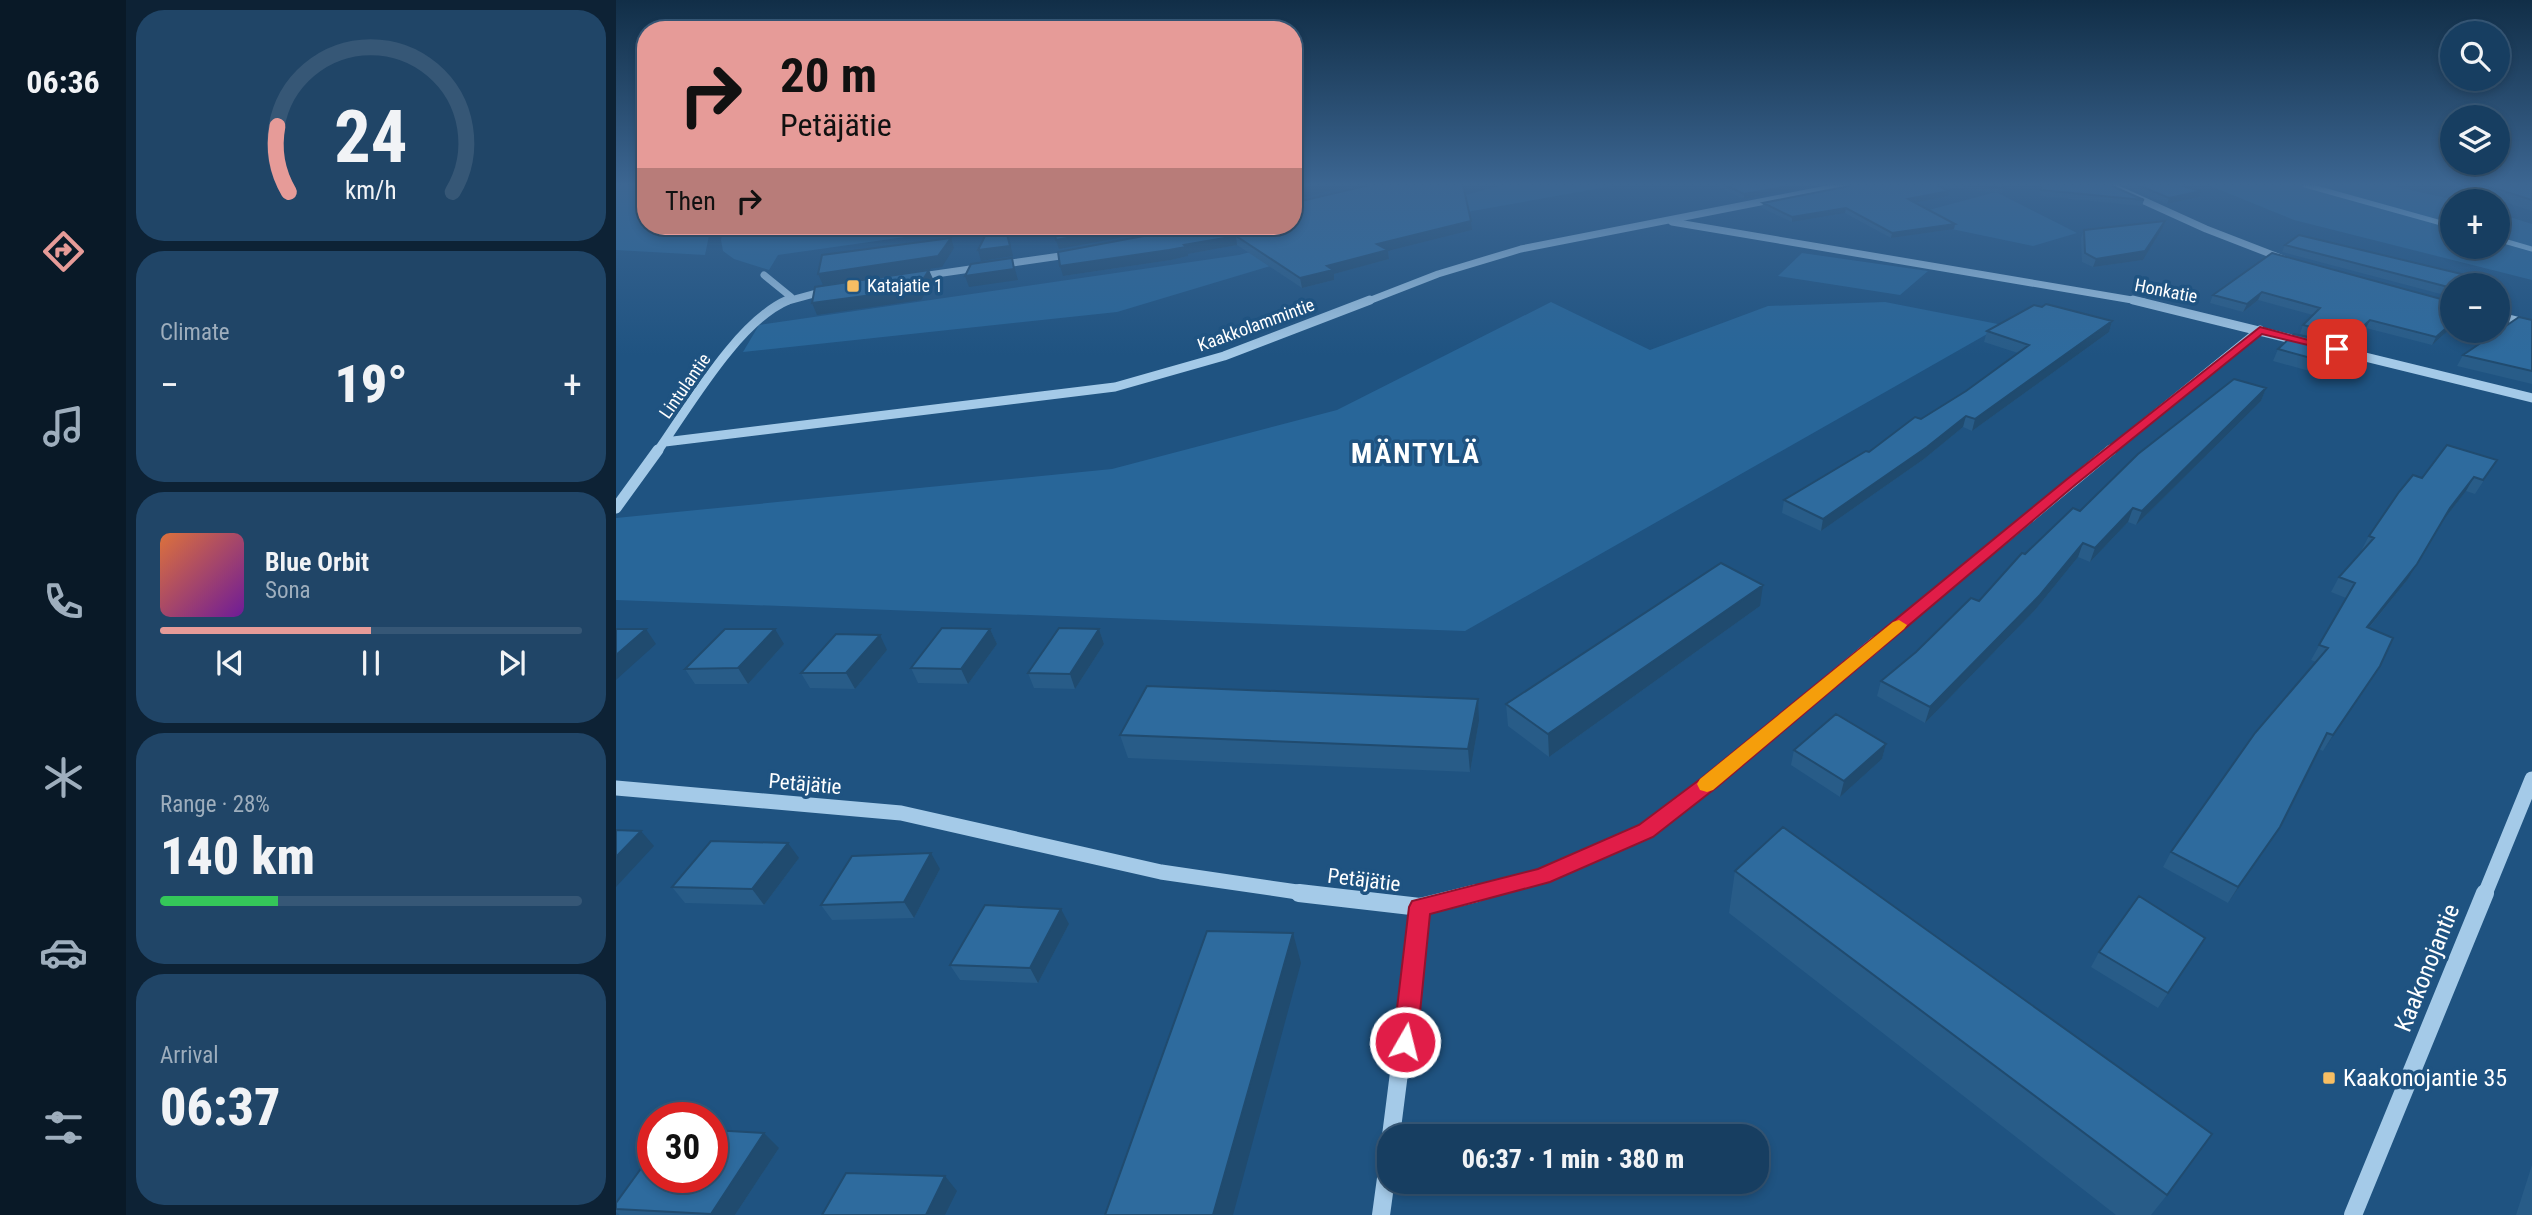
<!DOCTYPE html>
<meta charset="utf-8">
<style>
:root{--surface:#173e61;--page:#204567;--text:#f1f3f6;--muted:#9eaebd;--line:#365776;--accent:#e69b98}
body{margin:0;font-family:"Roboto Condensed",sans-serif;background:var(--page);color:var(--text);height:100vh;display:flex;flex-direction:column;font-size:26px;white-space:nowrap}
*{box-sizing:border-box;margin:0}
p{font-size:23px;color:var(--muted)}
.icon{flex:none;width:38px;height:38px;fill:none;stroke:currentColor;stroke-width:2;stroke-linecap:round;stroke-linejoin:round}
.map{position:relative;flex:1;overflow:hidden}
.sheet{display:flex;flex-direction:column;gap:10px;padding:10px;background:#0d2235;width:490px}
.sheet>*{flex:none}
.guide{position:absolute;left:21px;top:21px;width:665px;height:214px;border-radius:28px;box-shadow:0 4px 10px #0003,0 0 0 2px var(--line);background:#e69b98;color:#111;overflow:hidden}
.fabs{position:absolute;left:1824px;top:21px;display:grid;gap:14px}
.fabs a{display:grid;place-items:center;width:70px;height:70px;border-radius:50%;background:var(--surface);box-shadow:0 4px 10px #0003,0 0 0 2px var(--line);font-size:35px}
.speed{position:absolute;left:21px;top:1102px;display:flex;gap:14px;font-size:35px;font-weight:700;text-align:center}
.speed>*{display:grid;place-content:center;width:91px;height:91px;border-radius:50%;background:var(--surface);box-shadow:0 4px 10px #0003,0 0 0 2px var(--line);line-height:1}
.speed .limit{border:10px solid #d22;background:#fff;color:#111}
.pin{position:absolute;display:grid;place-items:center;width:60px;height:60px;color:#fff;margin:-30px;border-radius:14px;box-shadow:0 4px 10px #0006}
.me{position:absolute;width:77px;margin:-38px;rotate:8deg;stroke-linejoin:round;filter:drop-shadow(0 0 5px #0008)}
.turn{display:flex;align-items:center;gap:24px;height:147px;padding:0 28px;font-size:32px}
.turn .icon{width:91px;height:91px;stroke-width:2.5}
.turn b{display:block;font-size:49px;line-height:60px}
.then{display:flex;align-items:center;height:66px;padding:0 28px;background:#0003;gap:14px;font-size:26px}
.big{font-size:52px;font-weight:800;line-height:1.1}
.sheet .widget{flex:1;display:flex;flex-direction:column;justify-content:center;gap:10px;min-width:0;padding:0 24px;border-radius:28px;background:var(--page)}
.sheet .dial{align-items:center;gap:0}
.dial svg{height:182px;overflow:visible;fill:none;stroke:var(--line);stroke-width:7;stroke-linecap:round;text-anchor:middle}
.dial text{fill:var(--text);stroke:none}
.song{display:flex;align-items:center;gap:21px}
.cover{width:84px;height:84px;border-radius:10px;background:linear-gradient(135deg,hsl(20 70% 55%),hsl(280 70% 35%))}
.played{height:7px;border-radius:4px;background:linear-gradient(90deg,var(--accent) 50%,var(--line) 50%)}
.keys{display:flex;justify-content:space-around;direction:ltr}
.heat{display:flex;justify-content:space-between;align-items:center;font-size:38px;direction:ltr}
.charge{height:10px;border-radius:5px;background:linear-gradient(90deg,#34c759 28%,var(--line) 0)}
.trip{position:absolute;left:761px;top:1124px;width:392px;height:70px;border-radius:28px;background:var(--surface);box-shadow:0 4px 10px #0003,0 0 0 2px var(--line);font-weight:800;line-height:70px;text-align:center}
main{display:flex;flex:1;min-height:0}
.dock{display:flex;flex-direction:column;width:126px;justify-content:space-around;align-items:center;background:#091927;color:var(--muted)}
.dock .icon{width:49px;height:49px}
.dock .current{color:var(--accent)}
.dock b{font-size:32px;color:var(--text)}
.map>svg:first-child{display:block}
.green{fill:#286699}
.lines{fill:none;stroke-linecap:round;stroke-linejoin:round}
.stream{stroke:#97c6ea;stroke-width:5}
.minor-far4{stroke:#a4cae8;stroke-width:7}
.minor-far3{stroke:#a4cae8;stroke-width:9}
.minor-far2{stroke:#a4cae8;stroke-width:11}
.minor-far1{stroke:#a4cae8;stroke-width:15}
.minor{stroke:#a4cae8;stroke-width:18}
.wall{fill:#285c88}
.shaded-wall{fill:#204b6f}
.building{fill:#2e6b9e;stroke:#204b6f;stroke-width:2}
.route{fill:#e11d48;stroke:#92132f;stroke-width:2}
.slow{fill:#f59e0b}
.poi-dot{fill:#f7be63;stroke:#1f5381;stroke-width:2.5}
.labels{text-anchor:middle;stroke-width:7;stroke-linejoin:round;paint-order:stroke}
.far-poi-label{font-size:18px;fill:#fff;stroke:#1f5381;text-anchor:start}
.far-street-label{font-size:18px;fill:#fff;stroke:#1f5381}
.street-label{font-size:21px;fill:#fff;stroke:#1f5381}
.near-street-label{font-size:24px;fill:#fff;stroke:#1f5381}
.near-poi-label{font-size:24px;fill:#fff;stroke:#1f5381;text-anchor:start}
.district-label{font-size:28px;font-weight:bold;letter-spacing:2px;fill:#fff;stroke:#1f5381}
</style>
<main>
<nav class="dock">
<b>06:36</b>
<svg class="icon current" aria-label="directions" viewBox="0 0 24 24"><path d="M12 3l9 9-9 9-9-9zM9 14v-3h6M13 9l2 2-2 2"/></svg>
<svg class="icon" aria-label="music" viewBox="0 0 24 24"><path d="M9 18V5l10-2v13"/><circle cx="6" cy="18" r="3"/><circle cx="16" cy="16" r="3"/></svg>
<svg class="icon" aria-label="phone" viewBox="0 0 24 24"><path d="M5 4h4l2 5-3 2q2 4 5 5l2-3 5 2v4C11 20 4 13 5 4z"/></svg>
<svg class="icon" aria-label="climate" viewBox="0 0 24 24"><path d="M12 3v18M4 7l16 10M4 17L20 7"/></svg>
<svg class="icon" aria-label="car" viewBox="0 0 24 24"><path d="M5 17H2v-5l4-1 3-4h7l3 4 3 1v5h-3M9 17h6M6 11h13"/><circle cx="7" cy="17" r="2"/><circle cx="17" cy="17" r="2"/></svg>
<svg class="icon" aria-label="filters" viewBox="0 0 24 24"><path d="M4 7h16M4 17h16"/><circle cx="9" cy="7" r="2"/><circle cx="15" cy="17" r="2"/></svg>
</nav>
<section class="sheet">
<div class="widget dial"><svg viewBox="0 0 100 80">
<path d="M14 69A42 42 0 1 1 86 69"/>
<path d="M14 69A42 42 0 0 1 9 40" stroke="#e69b98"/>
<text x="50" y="56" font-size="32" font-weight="700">24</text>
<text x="50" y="72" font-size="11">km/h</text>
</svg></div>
<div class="widget"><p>Climate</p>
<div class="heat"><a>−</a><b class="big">19°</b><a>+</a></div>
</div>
<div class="widget">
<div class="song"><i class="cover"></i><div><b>Blue Orbit</b><p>Sona</p></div></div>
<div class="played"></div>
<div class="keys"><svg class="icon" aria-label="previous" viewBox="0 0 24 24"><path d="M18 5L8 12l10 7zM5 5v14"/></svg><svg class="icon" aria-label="pause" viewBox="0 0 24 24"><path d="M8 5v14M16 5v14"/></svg><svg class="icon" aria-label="next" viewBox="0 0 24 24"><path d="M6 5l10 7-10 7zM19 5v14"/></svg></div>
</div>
<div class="widget"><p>Range · 28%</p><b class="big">140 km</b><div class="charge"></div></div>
<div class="widget"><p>Arrival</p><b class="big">06:37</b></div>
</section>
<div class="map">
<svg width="1916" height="1215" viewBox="0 0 1916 1215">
<rect width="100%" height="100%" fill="#1f5381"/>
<path class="green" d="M0 185H30V226H95L89 255 0 250Z
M887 185H1002L811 219 501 312 127 352 143 325 623 255Z
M1592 185H1771L1844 201H1836V247H1881V213L1916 224V280L1678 220Z
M1380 192 1461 233 1417 246 1283 218Z
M108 226H366L162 255 153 270 118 259 107 251 105 240Z
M1186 253 1312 271 1284 295 1162 276Z
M935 302 1034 350 1152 306 1269 302 1387 325 849 631 0 600V518L496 469 721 410Z"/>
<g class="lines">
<path class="stream" d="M1689 185 1836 226
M1881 239 1916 249"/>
<path class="minor-far4" d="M1493 185 1590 229 1670 260
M1056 222 1528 302
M148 275 175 297
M299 277 458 254
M168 302 212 290
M750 302 822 274 905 249 1231 185"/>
<path class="minor-far3" d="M1517 300 1916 398
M1881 316 1916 325
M49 442 499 387 608 356 754 300
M41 452C73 407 122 321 172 300
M1493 452 1644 330"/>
<path class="minor-far2" d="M0 508 42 450
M1259 645 1495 450"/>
<path class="minor-far1" d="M0 788 285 813 545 872 695 894
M854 894 926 876 1030 831 1094 782 1261 643
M1869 894 1916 779"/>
<path class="minor" d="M683 893 804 907 861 893
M775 1136 804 907
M765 1215 774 1149
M1737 1215 1869 893"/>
</g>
<path class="wall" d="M1099 185H1203L1128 199Z
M1234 185H1387L1386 193 1326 187 1333 191 1332 196 1299 202 1339 224 1338 229 1275 238 1229 213 1176 222 1146 208 1147 203 1233 186Z
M1424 185H1494L1528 200 1526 206 1424 196Z
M1506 185H1563L1583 197 1551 204Z
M1838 185H1916V211Z
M581 226 856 230 772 251 773 259 718 274V280L686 288 621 245 572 254V256L555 260 447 276Z
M1546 229 1527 260 1477 267 1466 262 1465 238 1468 230Z
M1669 245 1879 282 1877 285H1836V297L1666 252Z
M1656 253 1836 327 1816 345 1750 328 1738 339 1729 337 1723 343 1684 334 1687 325 1697 315 1642 300 1627 312 1594 303 1597 295Z
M1426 307 1496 321 1493 332 1356 431 1347 427 1308 459 1205 531 1166 513 1168 500 1253 452 1350 391 1402 353 1368 342 1371 331Z
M1916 320V384L1841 366 1847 355Z
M1662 349 1712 355 1697 372 1657 361Z
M1650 388 1645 401 1520 525 1512 522 1474 562 1462 557 1419 610 1309 723 1261 696 1265 681 1363 601 1409 554 1464 511Z
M1881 460 1859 494 1850 491 1826 522 1792 579 1753 628 1764 666 1707 751 1703 749 1654 842 1612 903 1547 867 1555 852 1700 662 1695 660 1730 598 1715 592 1723 577 1747 551H1745L1753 536 1806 478Z
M1144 606 933 757 892 726 890 704Z
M374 629 381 644 352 684 302 683 295 668Z
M483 629 488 644 459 689 418 688 412 673Z
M168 644 132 684H79L69 669Z
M271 650 239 689 194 688 185 673Z
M863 721 854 772 512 758 504 735Z
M1270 744 1266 759 1224 797 1175 765 1178 750Z
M183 858 148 905 69 903 56 887Z
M324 869 298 918 216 920 205 905Z
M1119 871 1551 1195 1535 1215H1500L1113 913Z
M453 924 422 983 344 980 334 965Z
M1589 938 1542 1008 1475 967 1483 952Z
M163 1148 119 1215H4L0 1212V1203Z
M1916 1165V1215H1900Z"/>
<path class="shaded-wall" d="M702 185H737L677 200V191Z
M1179 185H1203L1128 199V194Z
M1333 191 1332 196 1292 204V199Z
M1585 191 1583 197 1551 204 1553 198Z
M1230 208 1229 213 1176 222V217Z
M855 221 856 230 772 251 773 259 718 274V280L686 288 684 278 761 244Z
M1549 221 1546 229 1527 260 1477 267 1480 259Z
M1339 224 1338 229 1275 238 1276 233Z
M389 226H390L397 256 365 261 362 250Z
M516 226H566L443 249 440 240Z
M620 236 621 245 572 254V256L555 260 447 276 444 266Z
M335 238 338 248 326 267 207 285 202 274Z
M396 258 402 280 353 287 349 276Z
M313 270 318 281 305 300 201 315 196 303Z
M1646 292 1642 300 1627 312 1631 304Z
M1754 320 1750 328 1738 339 1742 331Z
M1496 321 1493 332 1356 431 1359 419Z
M1836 323V327L1816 345 1820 337Z
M1733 328 1729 337 1723 343 1727 335Z
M1718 343 1712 355 1697 372 1702 360Z
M1650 388 1645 401 1520 525 1526 511Z
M1350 416 1347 427 1308 459 1205 531 1207 519Z
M1858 477 1850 491 1826 522 1834 508Z
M1517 508 1512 522 1474 562 1479 548Z
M1467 543 1462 557 1419 610 1309 723 1314 707Z
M1801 564 1792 579 1742 641 1751 627Z
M1147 585 1144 606 933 757 932 734Z
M30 629 40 644 0 680V655Z
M159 629 168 644 132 684 122 668Z
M374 629 381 644 352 684 345 669Z
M483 629 488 644 459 689 454 674Z
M264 635 271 650 239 689 230 673Z
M1764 666 1754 681 1707 751 1717 735Z
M862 699 863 721 854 772 852 749Z
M1270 744 1266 759 1224 797 1228 781Z
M1664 827 1654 842 1612 903 1622 887Z
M25 831 38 846 0 887V857Z
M172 843 183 858 148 905 136 889Z
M315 853 324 869 298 918 288 902Z
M445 909 453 924 422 983 414 968Z
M677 933 685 963 617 1215H597Z
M1589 938 1579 954 1542 1008 1552 993Z
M148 1133 163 1148 119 1215H96L95 1214Z
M329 1176 341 1191 329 1215H310Z"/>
<path class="building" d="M677 185H702L677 191Z
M753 185H847L855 221 761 244 772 250 711 266 717 270 684 278 620 236 568 245 570 247 553 250 444 266 442 252 581 226H677V203Z
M1109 185H1179L1128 194Z
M1234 185H1321L1333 191 1292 199 1339 224 1276 233 1230 208 1176 217 1147 203 1233 186Z
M1352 185H1387V188Z
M1425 185H1494L1528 200 1425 190Z
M1522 185H1563L1585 191 1553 198Z
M1869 185H1916V200Z
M1549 221 1529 251 1480 259 1469 253 1468 230Z
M374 226H389L394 246 362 250Z
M437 226H516L440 240Z
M1683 235 1879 282 1876 285H1836V288L1669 245Z
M335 238 322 256 202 274 206 255Z
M1656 253 1836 302V323L1820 337 1754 320 1742 331 1733 328 1727 335 1687 325 1704 308 1646 292 1631 304 1597 295Z
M396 258 398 269 349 276 355 264Z
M313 270 301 289 196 303 199 287Z
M1430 304 1496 321 1359 419 1350 416 1311 447 1207 519 1168 500 1250 451 1253 452 1299 417 1305 419 1350 391 1413 345 1371 331 1418 305 1426 307Z
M1903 317 1916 320V371L1847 355Z
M1678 334 1718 343 1702 360 1662 349Z
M1618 379 1650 388 1526 511 1517 508 1479 548 1467 543 1424 595 1314 707 1265 681 1300 652 1355 598 1363 601 1406 553 1409 554 1457 508 1464 511 1522 454Z
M1831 445 1881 460 1867 480 1858 477 1834 508 1801 564 1751 627 1777 638 1764 666 1717 735 1711 733 1664 827 1622 887 1555 852 1639 733 1712 648 1703 645 1739 583 1723 577 1758 538 1753 536 1783 492 1797 475 1806 478Z
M1105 563 1147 585 932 734 890 704Z
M326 628 374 629 345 669 295 668Z
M443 628 483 629 454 674 412 673Z
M0 629H30L0 655Z
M109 629H159L122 668 69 669Z
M220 634 264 635 230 673H185Z
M531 686 862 699 852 749 504 735Z
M1220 714 1270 744 1228 781 1178 750Z
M1167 827 1596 1134 1551 1195 1119 871Z
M0 830 25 831 0 857Z
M95 841 172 843 136 889 56 887Z
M315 853 288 902 205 905 236 856Z
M1523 896 1589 938 1552 993 1483 952Z
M369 905 445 909 414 968 334 965Z
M591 931 677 933 597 1215H489Z
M96 1130 148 1133 95 1214 0 1209V1203L37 1152V1178H96Z
M230 1173 329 1176 310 1215H206Z"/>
<linearGradient id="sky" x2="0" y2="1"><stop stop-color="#112e47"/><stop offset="0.52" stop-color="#3c6692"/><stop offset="1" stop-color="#3c6692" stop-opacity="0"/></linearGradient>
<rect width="1916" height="355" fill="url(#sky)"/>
<path class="route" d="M1644 327 1726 349 1721 352 1646 334 1459 485 1101 787 1037 837 934 882 814 914 801 1042 797 1050 789 1054 780 1050 777 1042 793 907 796 901 922 869 1023 825 1087 777 1450 480Z"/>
<path class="slow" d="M1283 620 1291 625 1288 629 1097 790 1091 792 1084 790 1081 784 1084 779 1277 622Z"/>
<g class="poi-dot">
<rect x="230" y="279" width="14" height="14" rx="3.5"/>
<rect x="1706" y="1071" width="14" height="14" rx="3.5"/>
</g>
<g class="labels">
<g class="far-poi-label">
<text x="251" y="292">Katajatie 1</text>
</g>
<g class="far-street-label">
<text transform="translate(1550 291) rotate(11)" y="6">Honkatie</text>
<text transform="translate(640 325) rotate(-20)" y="6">Kaakkolammintie</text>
<text transform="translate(69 386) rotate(-55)" y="6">Lintulantie</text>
</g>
<g class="street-label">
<text transform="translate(189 784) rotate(5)" y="7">Petäjätie</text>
<text transform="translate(748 880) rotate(7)" y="7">Petäjätie</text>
</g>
<g class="near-street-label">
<text transform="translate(1811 968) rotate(-68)" y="8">Kaakonojantie</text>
</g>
<g class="near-poi-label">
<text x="1727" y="1086">Kaakonojantie 35</text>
</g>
<g class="district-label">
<text x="800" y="463">MÄNTYLÄ</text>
</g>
</g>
</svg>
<div class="fabs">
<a><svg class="icon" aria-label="search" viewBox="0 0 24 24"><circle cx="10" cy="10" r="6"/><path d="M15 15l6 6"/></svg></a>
<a><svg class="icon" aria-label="layers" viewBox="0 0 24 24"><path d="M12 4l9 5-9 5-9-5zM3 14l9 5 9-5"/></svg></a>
<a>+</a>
<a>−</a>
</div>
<div class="speed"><div class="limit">30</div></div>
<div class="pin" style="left:1721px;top:349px;background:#d93025"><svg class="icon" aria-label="arrive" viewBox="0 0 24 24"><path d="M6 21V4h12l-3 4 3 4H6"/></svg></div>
<svg class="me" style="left:789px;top:1042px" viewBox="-20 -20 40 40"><circle r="17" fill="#e11d48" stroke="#fff" stroke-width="3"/><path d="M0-11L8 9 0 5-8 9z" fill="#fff"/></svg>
<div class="trip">06:37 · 1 min · 380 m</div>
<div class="guide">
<div class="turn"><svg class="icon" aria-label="right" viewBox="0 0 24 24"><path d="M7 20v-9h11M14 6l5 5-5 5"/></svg><div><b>20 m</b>Petäjätie</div></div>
<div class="then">Then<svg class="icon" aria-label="right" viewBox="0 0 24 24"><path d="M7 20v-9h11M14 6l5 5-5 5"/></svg></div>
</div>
</div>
</main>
